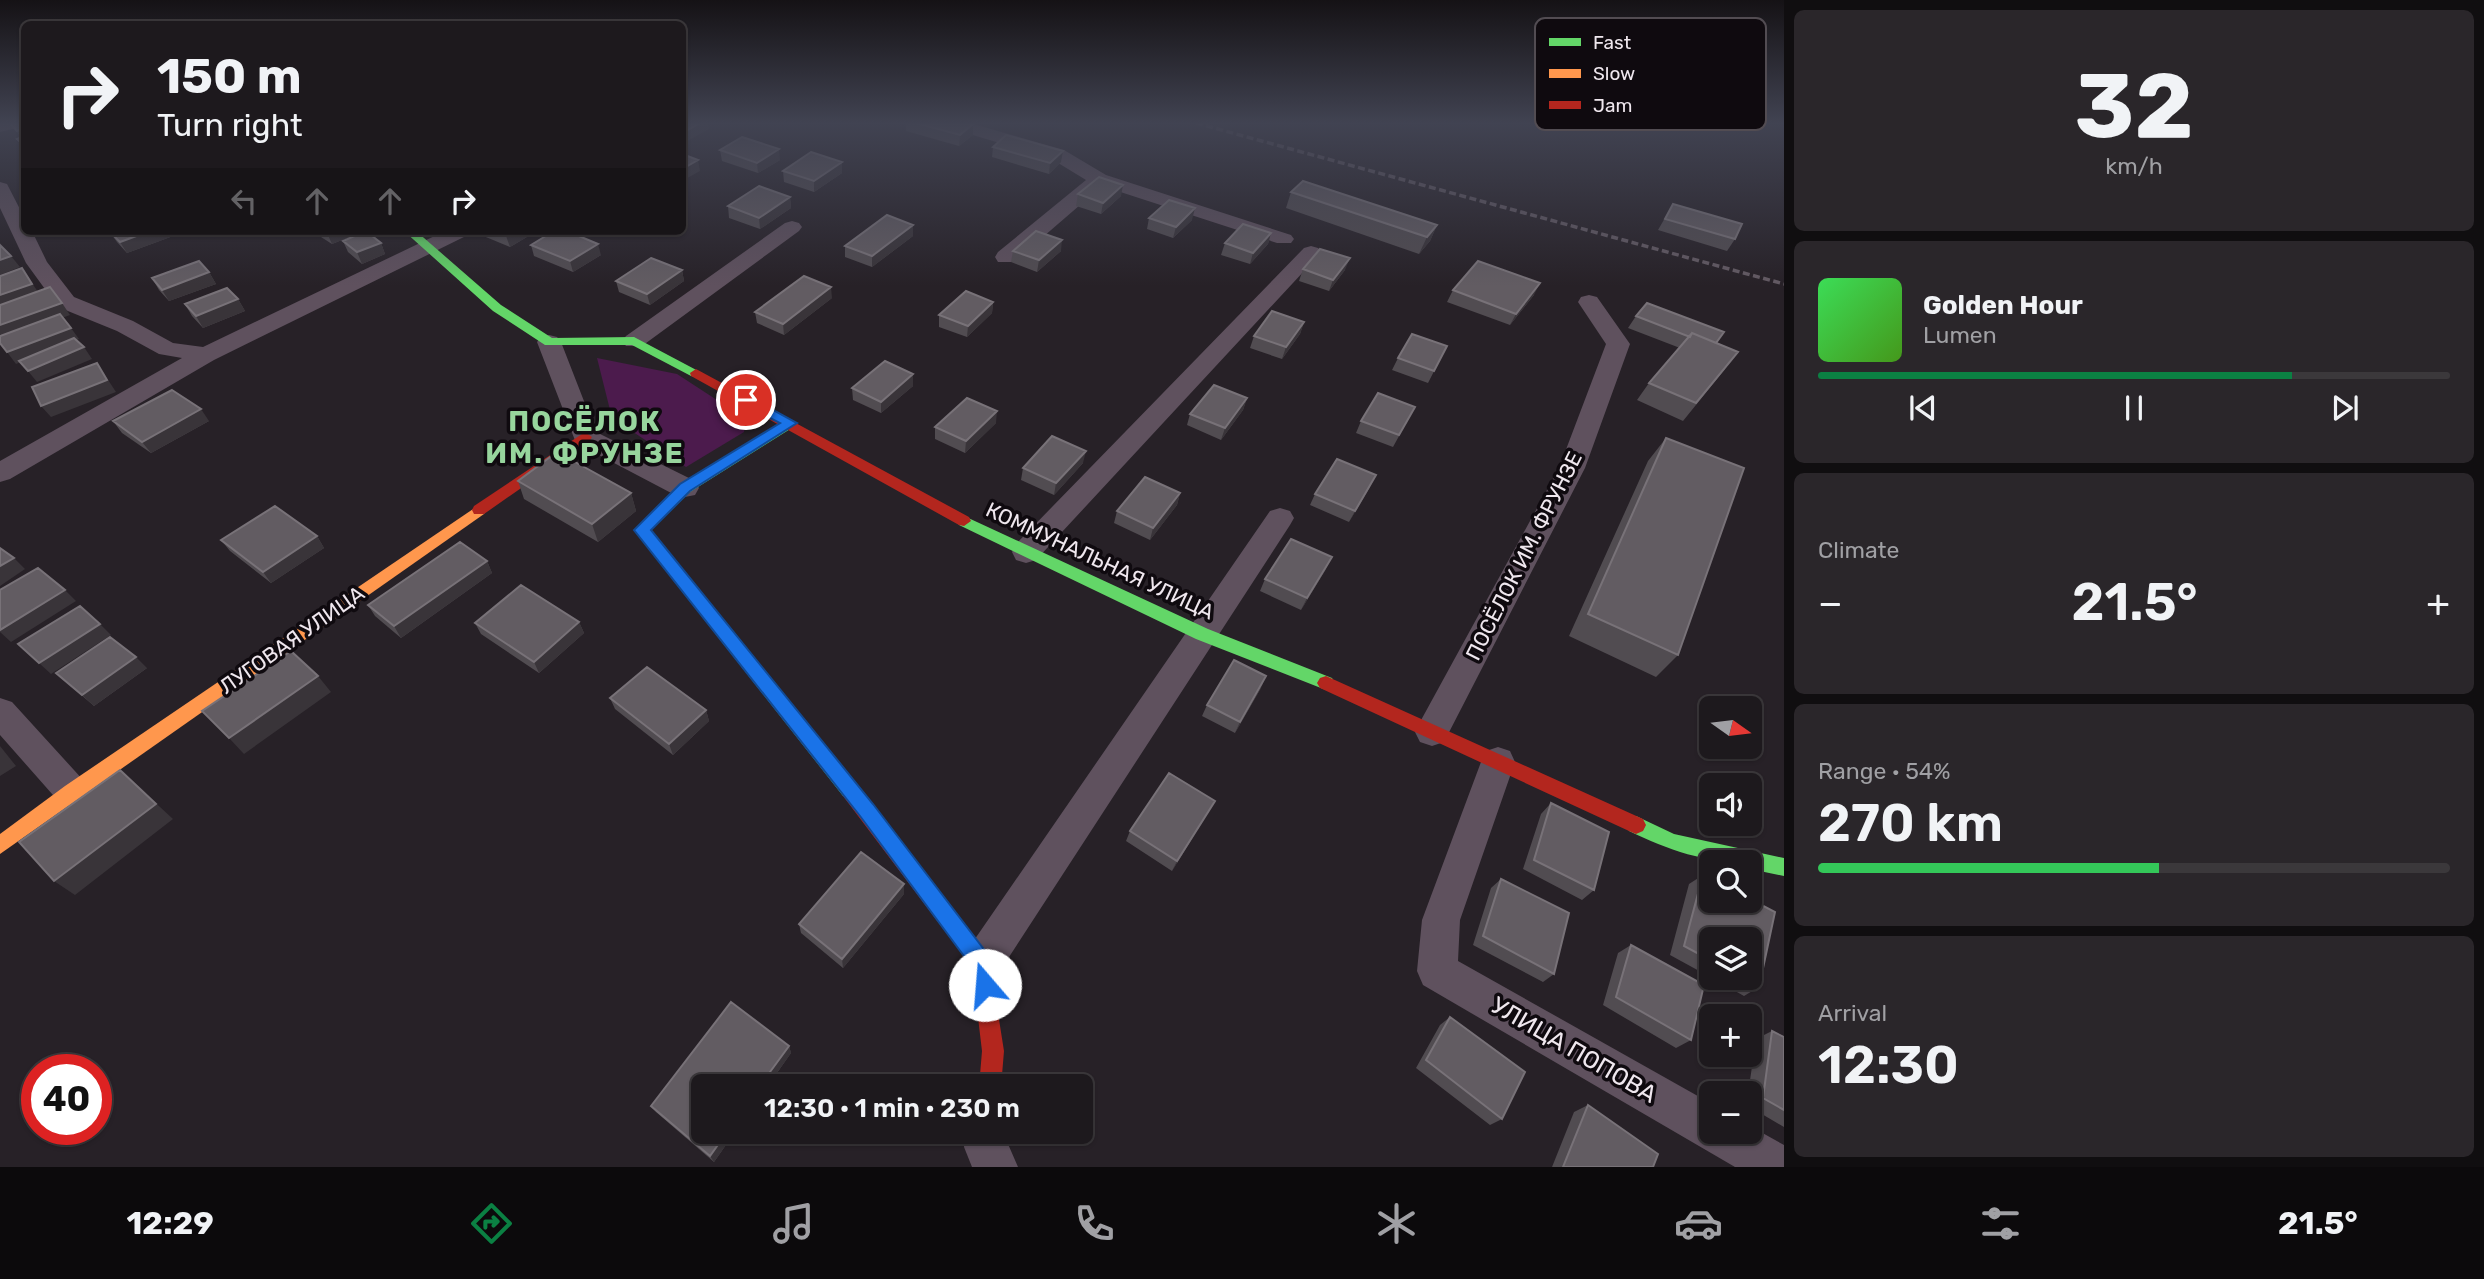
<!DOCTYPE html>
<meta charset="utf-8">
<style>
:root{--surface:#1d191d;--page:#2a262a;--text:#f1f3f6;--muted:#a0a0a4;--line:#3b383b;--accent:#0b8043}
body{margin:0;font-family:Rubik,sans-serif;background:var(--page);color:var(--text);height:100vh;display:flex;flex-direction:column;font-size:26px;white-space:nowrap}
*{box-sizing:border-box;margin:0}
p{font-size:23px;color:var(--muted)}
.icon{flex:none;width:38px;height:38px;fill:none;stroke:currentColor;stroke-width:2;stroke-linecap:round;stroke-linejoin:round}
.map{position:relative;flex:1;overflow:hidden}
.panel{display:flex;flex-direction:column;gap:10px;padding:10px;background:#100e10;width:700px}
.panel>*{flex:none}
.guide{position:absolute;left:21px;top:21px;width:665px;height:214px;border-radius:10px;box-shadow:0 2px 5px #0004,0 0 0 2px var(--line);background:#1d191d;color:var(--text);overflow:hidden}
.needle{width:46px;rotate:104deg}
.buttons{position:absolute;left:1699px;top:696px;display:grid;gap:14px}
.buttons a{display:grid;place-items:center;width:63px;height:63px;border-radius:10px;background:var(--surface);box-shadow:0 2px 5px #0004,0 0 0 2px var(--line);font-size:35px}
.speed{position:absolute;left:21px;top:1054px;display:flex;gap:14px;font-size:35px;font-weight:700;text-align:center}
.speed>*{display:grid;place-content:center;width:91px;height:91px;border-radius:50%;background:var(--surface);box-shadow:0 2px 5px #0004,0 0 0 2px var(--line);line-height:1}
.speed .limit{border:10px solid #d22;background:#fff;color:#111}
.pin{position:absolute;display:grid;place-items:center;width:60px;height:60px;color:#fff;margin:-30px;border:4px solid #fff;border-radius:50%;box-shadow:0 2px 7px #0007}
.me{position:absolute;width:77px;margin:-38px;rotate:342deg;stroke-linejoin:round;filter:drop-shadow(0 0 5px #0008)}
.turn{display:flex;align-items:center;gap:24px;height:147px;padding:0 21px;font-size:32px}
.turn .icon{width:91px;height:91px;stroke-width:2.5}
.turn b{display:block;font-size:49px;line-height:60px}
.lanes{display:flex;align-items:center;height:66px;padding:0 21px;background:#0003;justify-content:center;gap:35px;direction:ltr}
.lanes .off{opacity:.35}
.big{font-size:52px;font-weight:600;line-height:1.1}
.panel .widget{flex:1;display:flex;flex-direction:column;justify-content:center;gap:10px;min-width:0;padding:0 24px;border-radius:10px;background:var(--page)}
.panel .dial{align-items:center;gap:0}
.dial b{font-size:91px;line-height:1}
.song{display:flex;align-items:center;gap:21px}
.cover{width:84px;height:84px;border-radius:10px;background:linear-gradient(135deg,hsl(130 70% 55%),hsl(100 70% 35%))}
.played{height:7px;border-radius:4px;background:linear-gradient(90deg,var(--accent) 75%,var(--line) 75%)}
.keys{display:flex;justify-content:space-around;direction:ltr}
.heat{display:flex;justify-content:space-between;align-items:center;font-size:38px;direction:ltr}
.charge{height:10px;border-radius:5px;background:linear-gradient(90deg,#34c759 54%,var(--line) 0)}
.trip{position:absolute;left:691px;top:1074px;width:402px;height:70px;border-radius:10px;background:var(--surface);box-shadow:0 2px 5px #0004,0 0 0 2px var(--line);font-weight:600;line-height:70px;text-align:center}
.tabs{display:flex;height:112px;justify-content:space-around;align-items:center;background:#0c0a0c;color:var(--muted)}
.tabs .icon{width:49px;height:49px}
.tabs .active{color:var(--accent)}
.tabs b{font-size:32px;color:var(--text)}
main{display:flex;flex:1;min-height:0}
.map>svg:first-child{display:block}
.green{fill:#4c1b4d}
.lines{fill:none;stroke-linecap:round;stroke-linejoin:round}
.street{fill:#5f515e;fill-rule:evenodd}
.fast{fill:#63d668;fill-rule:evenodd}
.slow{fill:#ff974d;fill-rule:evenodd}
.jam{fill:#b3261e;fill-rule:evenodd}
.rail{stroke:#635a63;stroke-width:3.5;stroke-dasharray:7 3.5;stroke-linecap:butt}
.wall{fill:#514c51}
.shaded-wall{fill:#393439}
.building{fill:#625c62;stroke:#787278;stroke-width:2}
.route{fill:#1a73e8;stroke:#114b97;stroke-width:2}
.labels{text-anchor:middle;stroke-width:7;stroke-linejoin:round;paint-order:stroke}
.street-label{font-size:21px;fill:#efe7ee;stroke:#0f0a0f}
.near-street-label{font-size:24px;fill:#efe7ee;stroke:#0f0a0f}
.district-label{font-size:28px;font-weight:bold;letter-spacing:2px;fill:#97d59d;stroke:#0f0a0f}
.key{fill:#0f0a0f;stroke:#524c52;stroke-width:2}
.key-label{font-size:19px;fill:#efe7ee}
</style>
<main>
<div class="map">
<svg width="1784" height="1167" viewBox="0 0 1784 1167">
<rect width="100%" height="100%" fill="#272127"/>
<path class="green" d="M597 358 677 374 746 419 744 432 686 467 612 418Z"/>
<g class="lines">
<path class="street" d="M0 123H24L21 127 0 132Z
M943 123H970L1064 150 1106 175 1291 235 1294 239 1291 243H1277L1102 186 1014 262H998L995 257 998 252 1086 180 1050 158 946 127Z
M0 182 7 184 24 217V231H32L47 262 74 297 133 321 173 343 203 347 445 231H471L468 235 214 360 10 479 0 482V461L182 358 159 354 117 331 58 307 26 263 0 208Z
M792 221 799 223 802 227 799 231 642 346H626L622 341 626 336 785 223Z
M1311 246 1318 248 1322 252 1318 256 1036 560 1026 563 1016 560 1012 552 1016 544 1304 248Z
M1589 295 1597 297 1630 344 1585 468 1444 742 1432 746 1420 742 1415 732 1420 722 1559 468 1606 344 1578 302 1581 297Z
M549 335 557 337 561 342 596 432 695 481 699 488 695 495 685 497 675 495 576 443 537 342 541 337Z
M1280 508 1290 511 1294 518 1290 525 996 977 982 983 968 977 962 963 968 949 1270 511Z
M0 698 12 702 84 781 90 792 84 803 72 808 60 803 0 735Z
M1498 747 1510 751 1515 762 1460 920 1458 961 1712 1104V1132H1750V1126L1784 1145V1167H1735L1423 985 1417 971 1422 920 1481 762 1486 751Z
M965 1132H1009L1008 1144 1018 1167H972L964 1147Z"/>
<path class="fast" d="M404 231H416L501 305 552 338 634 337 702 373 696 377 691 376 632 345H545L493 311Z
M790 419 797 423 795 426 690 492 651 530 857 784 859 790 857 796 850 798 843 796 634 530 680 484Z
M964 516 1208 629 1332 678 1335 683 1332 688 1326 690 1196 639 959 525 957 521Z
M1636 816 1674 834 1784 858V876L1750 869V863C1706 863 1668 850 1629 831L1626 825 1629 819Z"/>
<path class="slow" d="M479 505 484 506 486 510 484 514 0 854V834L65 786Z"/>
<path class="jam" d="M696 369 969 517 971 521 964 526 959 525 691 376 690 373Z
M585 432 592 437 590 440 484 514H474L472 510 474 506Z
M1326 676 1643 819 1646 825 1643 831 1636 834 1629 831 1320 688 1317 683 1320 678Z
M850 782 857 784 989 956 1004 1051 1001 1087H979L982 1051 972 967 843 796 841 790 843 784Z"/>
<path class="rail" d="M1196 123 1784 284"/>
</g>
<path class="wall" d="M10 123H24V150L17 139 21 137Z
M906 123H968L973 124V135L959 146 906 131Z
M993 147 1061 162 1049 174 992 157Z
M720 150 780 160 758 173 722 161Z
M783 171 842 173 814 192 784 182Z
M1291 192 1437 225 1430 241 1419 254 1286 208Z
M1078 194 1121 196 1101 214 1076 206Z
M790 197 791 208 760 229 729 218 728 206Z
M1673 204 1735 239 1727 251 1658 230Z
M1149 218 1192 220 1173 238 1147 229Z
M109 231 184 232 127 253 117 242Z
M318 231H362V232L332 244 321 237Z
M480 231H537L510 247 481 235Z
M1271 233 1268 244 1250 264 1221 255 1225 243Z
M913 236 872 267 845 257V246Z
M343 241 381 243 385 254 362 264 348 252Z
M531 245 601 255 573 272 534 256Z
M1013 251H1061L1037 272 1011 262Z
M1303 269 1345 270 1329 291 1299 281Z
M682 270 684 281 650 305 619 292 616 281Z
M209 272 216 284 169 301 159 290 152 278Z
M1453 290 1534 295 1510 325 1447 302Z
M832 298 784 335 757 323 755 312Z
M238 299 245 311 203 328 192 316 185 304Z
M993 302 992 313 967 337 939 327V315Z
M1636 316 1716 343 1725 369 1683 421 1637 400 1649 383 1680 348 1628 328Z
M1304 322 1300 334 1282 359 1250 348 1254 336Z
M1447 346 1428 383 1392 370 1398 358Z
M913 374V386L881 413 853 400 852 388Z
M1247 398 1243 410 1221 440 1187 425 1190 414Z
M1415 407 1393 447 1356 433 1361 421Z
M113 421H209L151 453 122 433Z
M996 423 965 453 935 439V427Z
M1666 438 1678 655 1656 677 1569 636 1648 461Z
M1083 463 1054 495 1021 480 1023 468Z
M518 481 631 493 636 511 598 542 524 499Z
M1370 487 1349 522 1310 505 1315 494Z
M1180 493 1177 505 1150 540 1114 523 1117 511Z
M317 536 324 548 271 583 230 551 221 540Z
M487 561 492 573 401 638 375 616 368 605Z
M1326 569 1301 610 1260 591 1265 579Z
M579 622 584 633 539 673 481 634 475 623Z
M147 668 94 706 56 673Z
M1261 688 1235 733 1202 716 1207 705Z
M610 698 706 710 709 721 673 755 615 709Z
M1551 803 1594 890 1582 900 1523 869 1541 814Z
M1209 811 1172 871 1126 841 1130 831Z
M1703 875 1759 987 1744 996 1712 978H1750L1712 940V978L1670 955 1689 884Z
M1501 879 1554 974 1543 982 1473 945 1491 888Z
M904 894 843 968 801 933 799 924Z
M1631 945 1691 1040 1676 1048 1603 1005 1618 953Z
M1450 1017 1502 1119 1490 1125 1416 1068 1440 1025Z
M1772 1031 1784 1037V1127L1750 1107V1094H1748L1756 1039Z
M789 1046 791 1053 767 1087H704V1132H735L714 1162 656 1112 651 1106Z
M1588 1105 1653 1167H1552L1574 1112Z"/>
<path class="shaded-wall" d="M700 123H708L709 129 682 144V133Z
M973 124V135L959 146 960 135Z
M24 128V141L17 131Z
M779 149 780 160 758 173 757 163Z
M1063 151 1061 162 1049 174 1050 163Z
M698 160 700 171 682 181V169Z
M842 162V173L814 192V181Z
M1123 185 1121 196 1101 214 1103 203Z
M790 197 791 208 760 229 759 218Z
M1195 208 1192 220 1173 238 1176 227Z
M913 225V236L872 267V256Z
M1437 225 1430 241 1419 254 1427 237Z
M150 231H184V232L127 253 120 242Z
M332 231H362V232L332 244 327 233Z
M514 231H537L510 247 506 236Z
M1271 233 1268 244 1250 264 1253 253Z
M1062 240 1061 251 1037 272 1039 260Z
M381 243 385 254 362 264 357 252Z
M598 244 601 255 573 272 570 261Z
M11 256 20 267 0 275V260Z
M1350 258 1345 270 1329 291 1333 280Z
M22 268 40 295 0 309V295Z
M682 270 684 281 650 305 647 294Z
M209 272 216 284 169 301 162 290Z
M1540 283 1534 295 1510 325 1516 314Z
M831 287 832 298 784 335 783 324Z
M238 299 245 311 203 328 196 316Z
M993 302 992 313 967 337 968 326Z
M62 303 70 315 4 339 0 334V325Z
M1304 322 1300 334 1282 359 1286 347Z
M71 328 79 339 16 364 7 352Z
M84 347 92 359 37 382 28 371Z
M97 363 116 392 51 417 41 406Z
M913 374V386L881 413V402Z
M1247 398 1243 410 1221 440 1225 428Z
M201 409 209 421 151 453 142 442Z
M997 411 996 423 965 453 966 441Z
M1086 451 1083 463 1054 495 1056 483Z
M1376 475 1370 487 1349 522 1355 511Z
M631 493 636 511 598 542 592 524Z
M1180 493 1177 505 1150 540 1153 528Z
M317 536 324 548 271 583 263 572Z
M1332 557 1326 569 1301 610 1307 598Z
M14 558 25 569 0 586V566Z
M487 561 492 573 401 638 394 626Z
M65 590 76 601 11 642 0 632V630Z
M579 622 584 633 539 673 534 662Z
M100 624 111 635 51 674 39 663Z
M136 657 147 668 94 706 82 695Z
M318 676 331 692 244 754 229 738Z
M1266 676 1261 688 1235 733 1240 722Z
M706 710 709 721 673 755 669 744Z
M0 746 16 766 0 776Z
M120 770 173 819 75 895 54 881Z
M1215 801 1209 811 1172 871 1177 861Z
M904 884V894L843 968 842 959Z
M789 1046 791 1053 767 1087H759Z
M727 1132H735L714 1162 710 1156Z"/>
<path class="building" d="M10 123H24V128L17 131Z
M682 123H700L682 133Z
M916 123H968L973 124 960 135Z
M1006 135 1063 151 1050 163 993 147Z
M24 136V145L17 139Z
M742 137 779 149 757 163 720 150Z
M811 152 842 162 814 181 783 171Z
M682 154 698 160 682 169Z
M1099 177 1123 185 1103 203 1078 194Z
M1303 181 1437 225 1427 237 1291 192Z
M759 186 790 197 759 218 728 206Z
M1169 200 1195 208 1176 227 1149 218Z
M1673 204 1742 224 1735 239 1665 219Z
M887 215 913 225 872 256 845 246Z
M1243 224 1271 233 1253 253 1225 243Z
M109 231H150L120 242Z
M366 231 381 243 357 252 343 241Z
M496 231H514L506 236Z
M554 231H567L598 244 570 261 531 245Z
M1036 231 1062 240 1039 260 1013 251Z
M0 245 11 256 0 260Z
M1320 249 1350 258 1333 280 1303 269Z
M651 258 682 270 647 294 616 281Z
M199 261 209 272 162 290 152 278Z
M1478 261 1540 283 1516 314 1453 290Z
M22 268 32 284 0 295V276Z
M804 276 831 287 783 324 755 312Z
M50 287 62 303 0 325V305Z
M227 288 238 299 196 316 185 304Z
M966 291 993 302 968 326 939 315Z
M1647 303 1724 332 1716 343 1692 333 1690 337 1636 316Z
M1272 311 1304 322 1286 347 1254 336Z
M60 314 71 328 7 352 0 343V336Z
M1692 333 1738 352 1696 403 1649 383Z
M1412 334 1447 346 1434 371 1398 358Z
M74 338 84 347 28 371 19 361Z
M885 361 913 374 881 402 852 388Z
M97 363 107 380 41 406 32 387Z
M1214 385 1247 398 1225 428 1190 414Z
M172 390 201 409 142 442 113 421Z
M1378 393 1415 407 1399 435 1361 421Z
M967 398 997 411 966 441 935 427Z
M1052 436 1086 451 1056 483 1023 468Z
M1666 438 1744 468 1678 655 1588 614Z
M557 452 631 493 592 524 518 481Z
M1337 459 1376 475 1355 511 1315 494Z
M1145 477 1180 493 1153 528 1117 511Z
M275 506 317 536 263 572 221 540Z
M1291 539 1332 557 1307 598 1265 579Z
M460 542 487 561 394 626 368 605Z
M0 548 14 558 0 566Z
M38 568 65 590 0 630V590Z
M521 585 579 622 534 662 475 623Z
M80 606 100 624 39 663 18 644Z
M110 637 136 657 82 695 56 673Z
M291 651 318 676 229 738 202 711Z
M1234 660 1266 676 1240 722 1207 705Z
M647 667 706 710 669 744 610 698Z
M120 770 156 804 54 881 19 842Z
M1169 773 1215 801 1177 861 1130 831Z
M1551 803 1609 832 1594 890 1534 860Z
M861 852 904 884 842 959 799 924Z
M1703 875 1712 879V901H1750V899L1775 912 1759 987 1742 978H1750V940H1712V961L1684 946Z
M1501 879 1569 913 1554 974 1483 936Z
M1631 945 1704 985 1691 1040 1616 997Z
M731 1002 789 1046 759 1087H704V1132H727L710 1156 651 1106Z
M1450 1017 1525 1072 1502 1119 1426 1060Z
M1772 1031 1784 1037V1110L1763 1098Z
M1588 1105 1658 1154 1653 1167H1563Z"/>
<linearGradient id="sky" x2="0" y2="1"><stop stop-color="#151215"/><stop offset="0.43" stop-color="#414352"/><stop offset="1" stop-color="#414352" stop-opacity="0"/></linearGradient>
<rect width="1784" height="286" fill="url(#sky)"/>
<path class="route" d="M746 395 797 423 690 491 651 530 873 804 989 956 995 985 992 993 985 996 977 993 972 967 860 816 634 530 680 484 780 423 741 403 739 400Z"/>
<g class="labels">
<g class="street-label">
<text transform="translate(1524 556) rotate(-63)" y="7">ПОСЁЛОК ИМ. ФРУНЗЕ</text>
<text transform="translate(1100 561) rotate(25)" y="7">КОММУНАЛЬНАЯ УЛИЦА</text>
<text transform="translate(292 640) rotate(-35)" y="7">ЛУГОВАЯ УЛИЦА</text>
</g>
<g class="near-street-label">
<text transform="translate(1574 1050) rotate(30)" y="8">УЛИЦА ПОПОВА</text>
</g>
<g class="district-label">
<text x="585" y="431">ПОСЁЛОК<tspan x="585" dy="32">ИМ. ФРУНЗЕ</tspan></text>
</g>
</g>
<rect x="1535" y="18" width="231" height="112" rx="10" class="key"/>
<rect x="1549" y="38" width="32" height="8" fill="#63d668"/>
<rect x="1549" y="69" width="32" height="9" fill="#ff974d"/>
<rect x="1549" y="101" width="32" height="8" fill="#b3261e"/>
<g class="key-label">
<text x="1593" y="49">Fast</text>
<text x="1593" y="80">Slow</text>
<text x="1593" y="112">Jam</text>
</g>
</svg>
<div class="buttons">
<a><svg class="needle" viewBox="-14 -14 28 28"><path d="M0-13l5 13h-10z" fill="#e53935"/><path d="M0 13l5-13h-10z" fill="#a0a0a4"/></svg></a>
<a><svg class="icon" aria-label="sound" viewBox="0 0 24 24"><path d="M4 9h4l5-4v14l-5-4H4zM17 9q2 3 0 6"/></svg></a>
<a><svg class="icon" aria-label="search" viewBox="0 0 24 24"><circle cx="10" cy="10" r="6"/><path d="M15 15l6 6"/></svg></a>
<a><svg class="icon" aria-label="layers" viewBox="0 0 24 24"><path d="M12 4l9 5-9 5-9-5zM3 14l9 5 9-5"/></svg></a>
<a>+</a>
<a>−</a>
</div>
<div class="speed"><div class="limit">40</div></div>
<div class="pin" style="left:746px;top:400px;background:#d93025"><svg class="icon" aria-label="arrive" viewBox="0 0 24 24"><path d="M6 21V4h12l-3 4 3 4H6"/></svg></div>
<svg class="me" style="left:985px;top:985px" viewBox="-20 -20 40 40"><circle r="19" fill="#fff"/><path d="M0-13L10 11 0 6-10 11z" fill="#1a73e8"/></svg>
<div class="trip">12:30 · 1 min · 230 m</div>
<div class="guide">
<div class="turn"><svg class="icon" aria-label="right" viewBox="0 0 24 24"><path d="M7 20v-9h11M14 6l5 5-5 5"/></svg><div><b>150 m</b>Turn right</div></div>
<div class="lanes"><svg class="icon off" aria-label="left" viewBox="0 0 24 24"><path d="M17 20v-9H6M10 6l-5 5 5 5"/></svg><svg class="icon off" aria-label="ahead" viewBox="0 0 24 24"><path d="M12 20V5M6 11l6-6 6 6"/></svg><svg class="icon off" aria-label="ahead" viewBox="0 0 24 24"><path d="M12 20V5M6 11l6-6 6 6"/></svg><svg class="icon" aria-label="right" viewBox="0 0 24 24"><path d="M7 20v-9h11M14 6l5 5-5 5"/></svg></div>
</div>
</div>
<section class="panel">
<div class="widget dial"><b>32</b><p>km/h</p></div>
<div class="widget">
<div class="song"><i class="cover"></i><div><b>Golden Hour</b><p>Lumen</p></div></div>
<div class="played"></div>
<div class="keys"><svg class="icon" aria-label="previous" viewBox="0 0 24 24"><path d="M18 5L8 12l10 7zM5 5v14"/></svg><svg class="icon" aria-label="pause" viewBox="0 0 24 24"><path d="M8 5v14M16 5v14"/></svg><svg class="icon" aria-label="next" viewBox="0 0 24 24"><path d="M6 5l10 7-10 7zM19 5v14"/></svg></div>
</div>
<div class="widget"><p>Climate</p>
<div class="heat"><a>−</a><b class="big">21.5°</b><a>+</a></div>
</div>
<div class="widget"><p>Range · 54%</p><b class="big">270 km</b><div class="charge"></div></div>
<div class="widget"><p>Arrival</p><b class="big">12:30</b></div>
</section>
</main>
<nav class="tabs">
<b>12:29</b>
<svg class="icon active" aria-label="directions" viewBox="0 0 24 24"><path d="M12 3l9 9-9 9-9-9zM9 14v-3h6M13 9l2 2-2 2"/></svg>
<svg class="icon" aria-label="music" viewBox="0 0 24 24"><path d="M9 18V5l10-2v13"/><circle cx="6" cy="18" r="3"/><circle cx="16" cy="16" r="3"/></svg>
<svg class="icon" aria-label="phone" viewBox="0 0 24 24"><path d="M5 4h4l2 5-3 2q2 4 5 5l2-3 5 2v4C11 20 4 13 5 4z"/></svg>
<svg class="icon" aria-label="climate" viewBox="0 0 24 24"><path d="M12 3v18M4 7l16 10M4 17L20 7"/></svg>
<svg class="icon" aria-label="car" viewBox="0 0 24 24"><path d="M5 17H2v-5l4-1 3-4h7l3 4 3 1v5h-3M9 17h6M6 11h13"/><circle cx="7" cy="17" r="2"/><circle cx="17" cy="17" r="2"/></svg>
<svg class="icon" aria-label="filters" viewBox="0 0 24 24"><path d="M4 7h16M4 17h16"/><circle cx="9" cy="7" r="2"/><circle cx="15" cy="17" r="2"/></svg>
<b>21.5°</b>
</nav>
